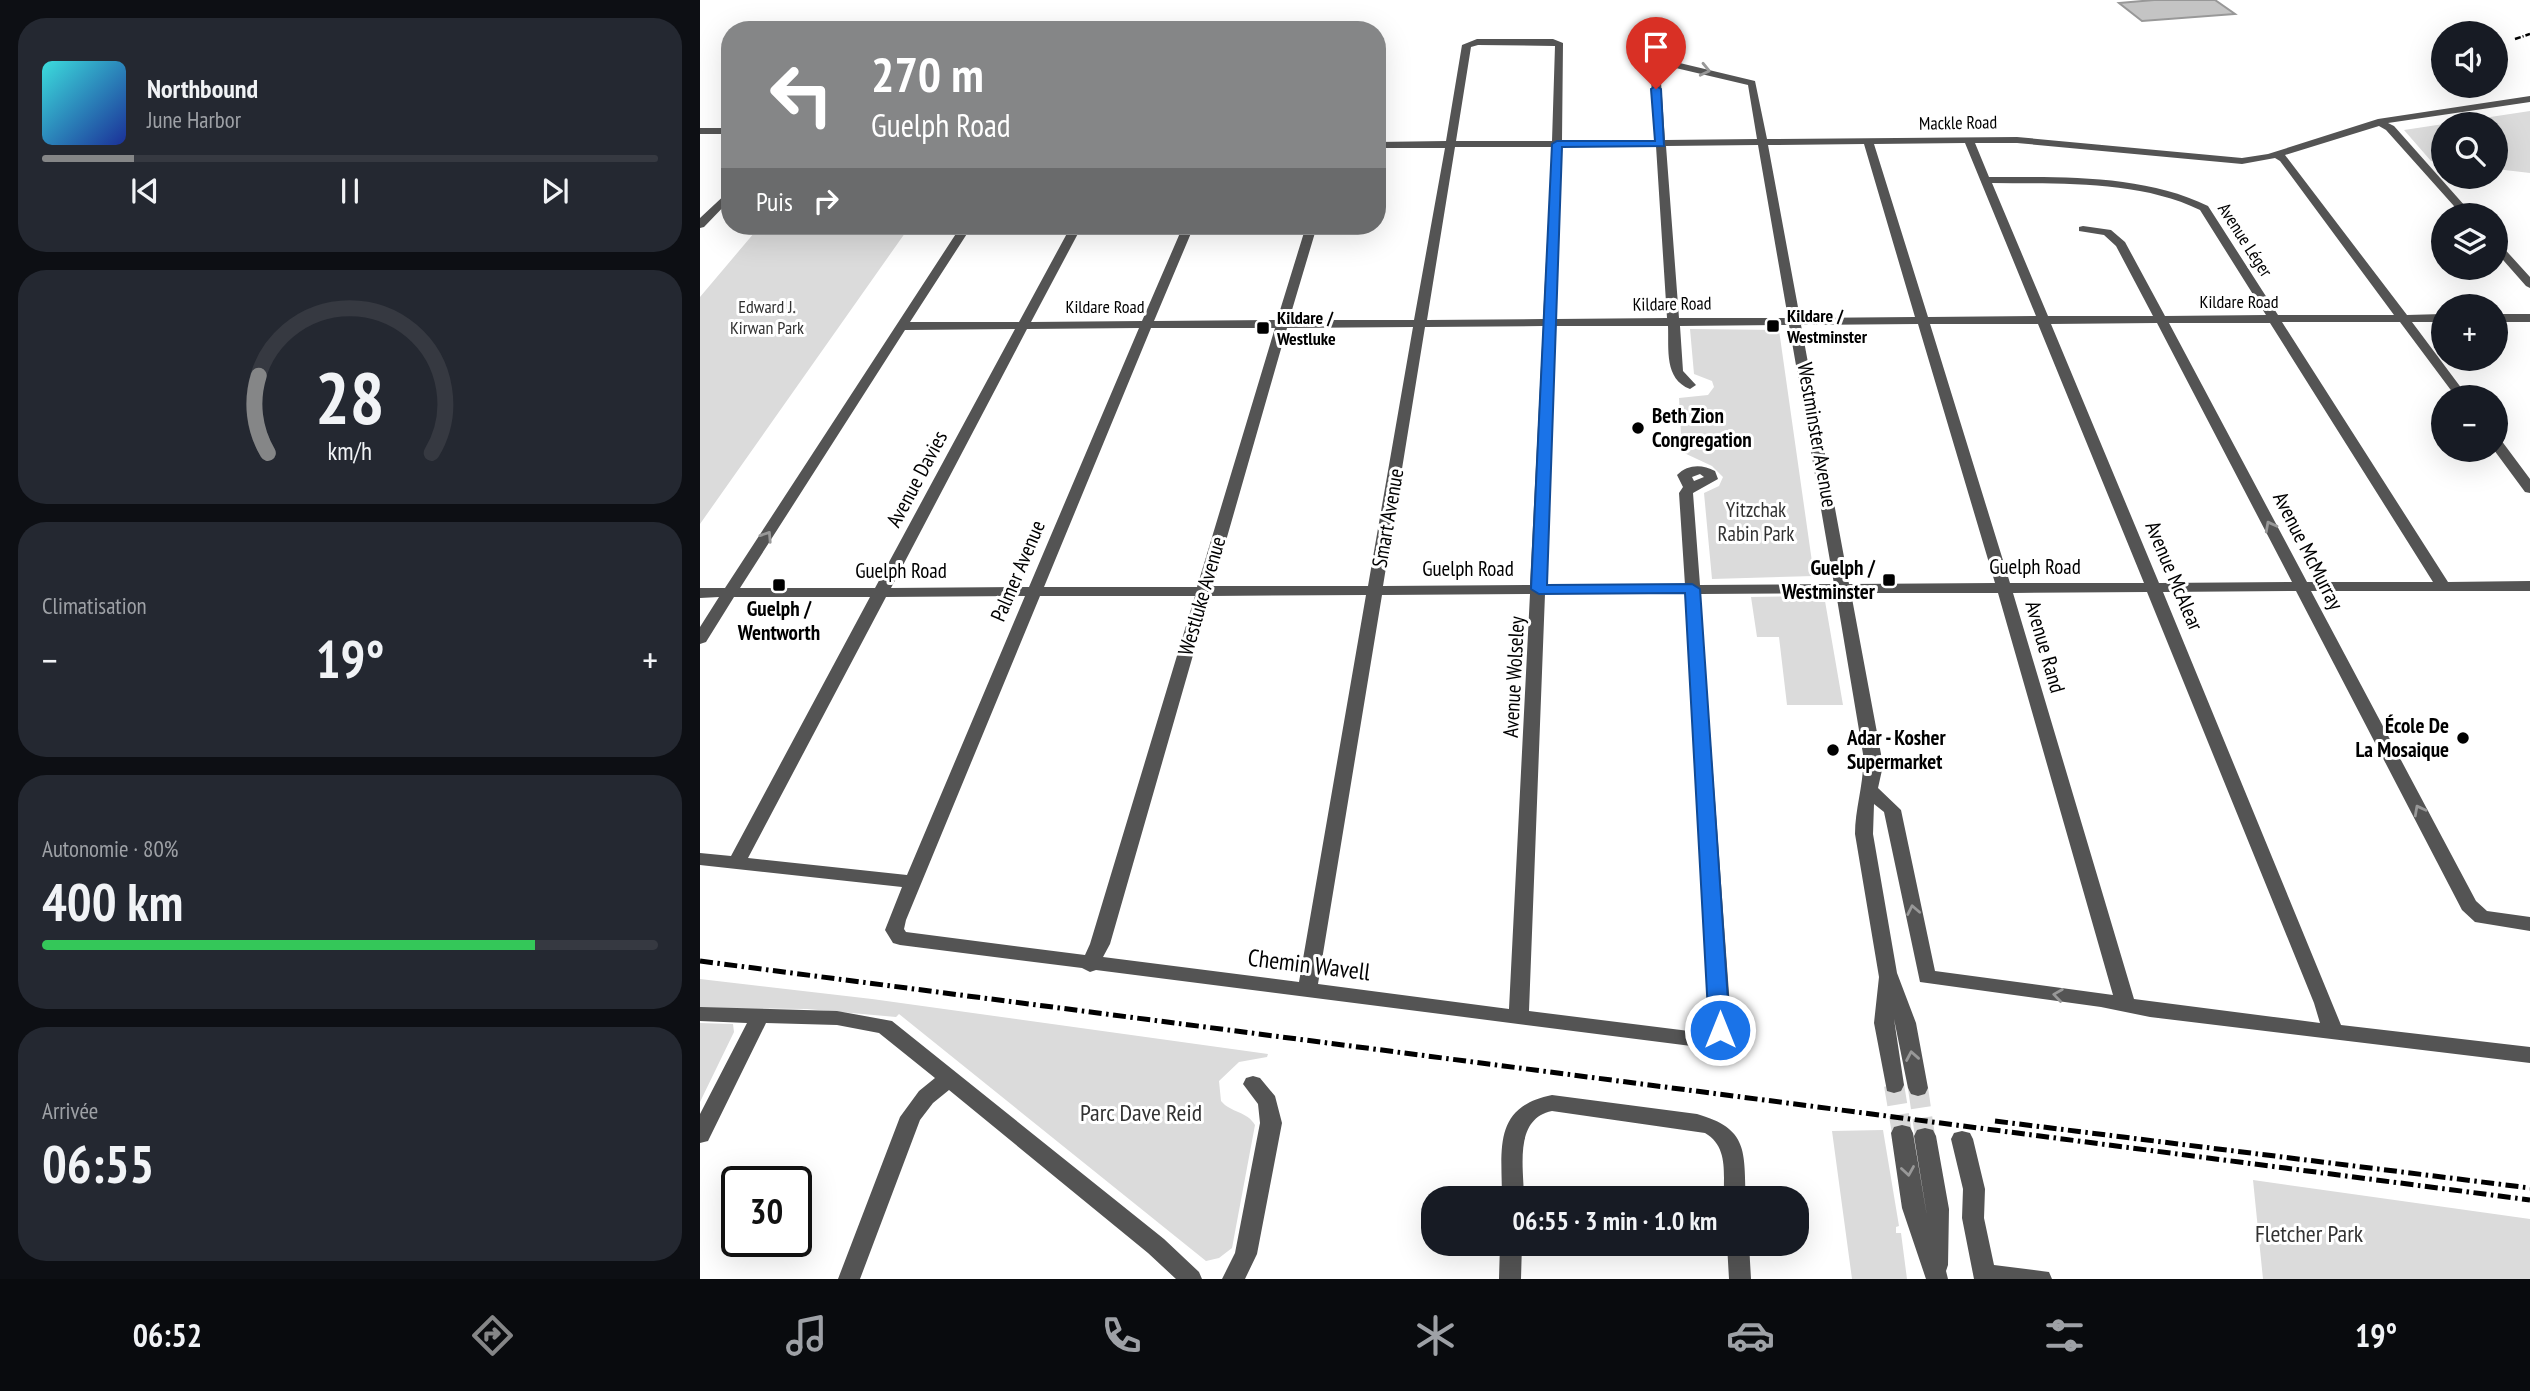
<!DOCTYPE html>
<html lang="fr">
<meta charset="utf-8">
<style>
:root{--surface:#171b24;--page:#242831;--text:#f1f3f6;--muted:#9ea1a6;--line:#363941;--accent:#858687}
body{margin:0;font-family:"PT Sans Narrow",sans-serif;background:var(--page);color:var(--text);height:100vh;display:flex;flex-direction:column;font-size:26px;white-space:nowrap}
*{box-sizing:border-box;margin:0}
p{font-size:23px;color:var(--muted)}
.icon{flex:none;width:38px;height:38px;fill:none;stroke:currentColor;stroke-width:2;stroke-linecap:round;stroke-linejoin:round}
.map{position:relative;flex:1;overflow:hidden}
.drawer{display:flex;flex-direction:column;gap:18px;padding:18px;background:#0d0f14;width:700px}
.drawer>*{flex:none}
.hud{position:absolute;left:21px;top:21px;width:665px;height:214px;border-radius:28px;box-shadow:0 7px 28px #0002;background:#858687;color:#fff;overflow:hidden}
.controls{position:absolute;left:1731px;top:21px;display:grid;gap:14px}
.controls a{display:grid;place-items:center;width:77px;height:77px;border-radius:50%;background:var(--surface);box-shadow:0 7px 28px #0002;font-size:35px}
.speed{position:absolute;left:21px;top:1166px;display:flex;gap:14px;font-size:35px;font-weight:700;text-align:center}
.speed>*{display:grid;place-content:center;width:91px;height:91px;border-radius:50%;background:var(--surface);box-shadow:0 7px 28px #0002;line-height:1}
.speed .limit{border:4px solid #111;border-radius:10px;background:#fff;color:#111}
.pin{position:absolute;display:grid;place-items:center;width:60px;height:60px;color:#fff;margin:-72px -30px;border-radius:50% 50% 50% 0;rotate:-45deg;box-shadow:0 0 7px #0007}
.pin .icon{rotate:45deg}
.me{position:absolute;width:77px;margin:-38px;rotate:0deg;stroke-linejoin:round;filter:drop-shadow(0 0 5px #0008)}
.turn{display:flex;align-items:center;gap:24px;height:147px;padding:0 35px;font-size:32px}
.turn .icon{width:91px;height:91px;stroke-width:2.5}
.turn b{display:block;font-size:49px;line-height:60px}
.then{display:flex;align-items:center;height:66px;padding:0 35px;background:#0003;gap:14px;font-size:26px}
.big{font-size:52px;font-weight:600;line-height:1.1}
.drawer .card{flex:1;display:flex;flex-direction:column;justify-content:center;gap:10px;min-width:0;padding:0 24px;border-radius:28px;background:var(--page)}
.drawer .dial{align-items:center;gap:0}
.dial svg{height:182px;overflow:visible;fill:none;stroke:var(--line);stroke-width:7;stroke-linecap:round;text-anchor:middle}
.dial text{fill:var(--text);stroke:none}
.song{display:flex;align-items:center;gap:21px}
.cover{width:84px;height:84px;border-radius:10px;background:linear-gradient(135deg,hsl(180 70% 55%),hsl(230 70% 35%))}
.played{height:7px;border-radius:4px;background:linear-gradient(90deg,var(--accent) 15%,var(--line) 15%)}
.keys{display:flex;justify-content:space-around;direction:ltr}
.heat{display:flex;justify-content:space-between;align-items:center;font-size:38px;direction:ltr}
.charge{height:10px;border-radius:5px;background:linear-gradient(90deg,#34c759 80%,var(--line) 0)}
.trip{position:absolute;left:721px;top:1186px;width:388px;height:70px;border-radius:28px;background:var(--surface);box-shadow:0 7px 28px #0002;font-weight:600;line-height:70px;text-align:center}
.dock{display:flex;height:112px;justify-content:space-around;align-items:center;background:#090b0e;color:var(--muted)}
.dock .icon{width:49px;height:49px}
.dock .active{color:var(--accent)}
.dock b{font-size:32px;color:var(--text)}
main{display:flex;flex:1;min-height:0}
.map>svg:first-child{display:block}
.green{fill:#dbdbdb}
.building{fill:#c4c4c4;stroke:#989898;stroke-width:2}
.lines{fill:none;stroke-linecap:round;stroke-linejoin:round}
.minor-tunnel{stroke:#d9d9d9;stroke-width:20;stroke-dasharray:20 10;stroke-linecap:butt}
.minor{fill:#545454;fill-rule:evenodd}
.rail-far1{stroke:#000;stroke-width:2.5;stroke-dasharray:6 2 1 2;stroke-linecap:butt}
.rail{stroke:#000;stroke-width:5;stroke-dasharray:13 4.5 2.5 4.5;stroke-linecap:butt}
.oneway{stroke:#989898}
.route{fill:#1a73e8;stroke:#114b97;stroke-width:2}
.poi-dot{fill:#000;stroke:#fff;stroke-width:2.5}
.labels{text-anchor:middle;stroke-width:6;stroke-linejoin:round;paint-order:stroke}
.far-street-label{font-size:18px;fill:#000;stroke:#fff}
.far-park-label{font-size:18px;fill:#323232;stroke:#fff}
.far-poi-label{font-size:18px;font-weight:bold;fill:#000;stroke:#fff;text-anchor:start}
.poi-label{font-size:21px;font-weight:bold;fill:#000;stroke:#fff;text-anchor:start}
.street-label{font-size:21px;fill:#000;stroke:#fff}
.park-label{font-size:21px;fill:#323232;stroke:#fff}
.near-street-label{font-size:24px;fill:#000;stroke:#fff}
.near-park-label{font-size:24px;fill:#323232;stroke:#fff}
</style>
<main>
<section class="drawer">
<div class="card">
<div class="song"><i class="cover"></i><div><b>Northbound</b><p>June Harbor</p></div></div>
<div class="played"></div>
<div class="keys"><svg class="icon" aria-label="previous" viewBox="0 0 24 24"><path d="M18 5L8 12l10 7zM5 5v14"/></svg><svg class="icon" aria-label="pause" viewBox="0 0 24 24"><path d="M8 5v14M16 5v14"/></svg><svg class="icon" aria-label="next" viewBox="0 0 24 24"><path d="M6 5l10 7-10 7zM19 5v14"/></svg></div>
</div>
<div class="card dial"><svg viewBox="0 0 100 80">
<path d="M14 69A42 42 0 1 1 86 69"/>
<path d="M14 69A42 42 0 0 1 10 35" stroke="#858687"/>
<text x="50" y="56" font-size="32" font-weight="700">28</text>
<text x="50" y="72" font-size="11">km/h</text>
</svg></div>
<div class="card"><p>Climatisation</p>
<div class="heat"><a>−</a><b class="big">19°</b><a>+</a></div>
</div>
<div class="card"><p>Autonomie · 80%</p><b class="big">400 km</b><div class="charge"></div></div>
<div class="card"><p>Arrivée</p><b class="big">06:55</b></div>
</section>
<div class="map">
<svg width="1830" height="1279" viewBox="0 0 1830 1279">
<rect width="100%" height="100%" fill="#fff"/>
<path class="green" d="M1830 111V173L1796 169V124H1743V162L1731 161 1704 130Z
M60 226H210L0 524V297Z
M990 329 1079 330 1114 576 1012 579 1004 493 1019 486 1023 477 1012 466 982 452 979 398 1008 395 1014 387 1012 381 994 374Z
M1118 596 1125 601 1143 705H1087L1079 637H1057L1051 597Z
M0 979 172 999 568 1054 567 1057 539 1062 519 1081 521 1101C531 1113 547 1111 555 1125L532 1248 519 1258 506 1261 199 1014 196 1017 107 1009 0 1008Z
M0 1023 33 1024 34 1032 0 1102Z
M1183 1130 1199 1226 1196 1227V1233H1201L1207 1279H1152L1132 1131Z
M1553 1180 1830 1219V1279H1563Z"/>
<path class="building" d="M1454 0H1515L1535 14 1442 21 1419 3Z"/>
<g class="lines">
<path class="minor-tunnel" d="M1194 1085 1202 1133
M1218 1088 1225 1136"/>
<path class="minor" d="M777 39H853L863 43 862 140H955L950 64 963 59 1055 81 1067 139 1317 137 1542 158 1568 154 1678 119 1830 96V102L1688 123 1694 126 1773 215H1762L1686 130 1679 126 1585 155 1707 315 1743 314V322H1712L1768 397H1756L1700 322H1582L1748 582 1830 581V591H1611L1776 901 1787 911 1830 917V931L1775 922 1762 910 1596 591 1463 592 1641 1025 1830 1047V1063L1450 1017 1401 1007 1220 982 1184 812 1174 804 1173 834 1197 973 1216 1023 1228 1088 1225 1094 1218 1096 1211 1094 1208 1088 1194 1019 1204 1085 1201 1091 1194 1093 1187 1091 1174 1023 1179 977 1155 834C1155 807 1165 781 1163 754L1136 593 1000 594 1031 1021 1023 1041 1007 1048 396 970 390 972 382 968 200 945 193 943 185 930 202 887 0 865V853L31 856 170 597H34L6 642 0 644V627L19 597 0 598V588H25L261 226H272L210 322H319L371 226H382L331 322 442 321 483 226H494L454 321 577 320 606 226H617L589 320H714L745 148H677V142L746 141 762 45ZM778 45 855 46 852 141H756L771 47ZM963 65 1048 85 1057 139 965 140 960 68ZM1265 143 1336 316 1228 317 1174 144ZM1275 143H1317L1542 164 1575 158 1580 161 1694 315H1578L1508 206C1443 174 1360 177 1289 177ZM1164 144 1215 317 1100 318 1068 145ZM1058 145 1088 318H979L966 146ZM956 146 967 318 856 319 862 147ZM755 147H852L843 319 727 320ZM1292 183C1359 184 1438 180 1500 210L1566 315 1465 316 1425 242 1411 230 1383 226 1379 227V231L1404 235 1416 246 1453 316H1348ZM1457 323 1592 582 1459 583 1351 324ZM1469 323H1570L1733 582H1607ZM1218 324 1295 583 1149 584 1101 325ZM1230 324H1338L1444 583H1310ZM1089 325 1134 584 1000 585 993 493 1018 479 1015 471C1002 464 988 464 977 475L983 487 979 493 985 585H845L855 326H968C969 349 964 379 990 389L996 385 983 371 980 326ZM843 326 830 585 683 586 725 327ZM713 327 668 586H513L587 328ZM439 328 329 587 191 588 327 329ZM451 328H575L497 587H344ZM315 329 175 588H40L205 330ZM1000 474 1004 477 994 481 992 477ZM1447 592 1614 1003 1620 1023 1434 999 1313 593ZM1151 593H1298L1413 995 1235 971 1201 810 1178 788 1182 770 1181 754ZM830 594 809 1009 618 984 682 595ZM845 594H985L1011 1021 1009 1030 1005 1033 829 1011ZM666 595 599 982 403 957 410 944 510 596ZM325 596 207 875 48 858 186 597ZM340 596H495L390 944 385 955 206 932 204 929 206 920Z
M0 128H30V134H0Z
M30 190V200L4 227 0 228V218Z
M1796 243 1800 244 1830 277V288L1826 286 1796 252Z
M1796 314H1830V322H1796Z
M1796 439 1801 440 1830 479V493L1825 492 1794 450Z
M0 1007 137 1011 192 1021 464 1239 499 1272 502 1279H476L448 1253 249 1090 233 1103 220 1120 160 1279H138L200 1117 219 1091 235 1078 179 1033 137 1025 66 1023 8 1141 0 1143V1114L47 1023 0 1021Z
M553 1076 560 1078 575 1096 582 1123 557 1254 545 1279H522L535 1253 560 1123 558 1104 543 1084 546 1078Z
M852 1095 997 1114C1049 1129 1044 1151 1046 1199H1024C1023 1174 1029 1147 1005 1133L852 1111C813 1119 824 1169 824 1199H802C802 1150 792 1107 852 1095Z
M1202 1125 1210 1127 1213 1133 1227 1216 1214 1136 1217 1130 1225 1128 1233 1130 1236 1136 1249 1209 1248 1265 1246 1271 1248 1279H1226L1202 1208 1191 1133 1194 1127Z
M1262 1131 1270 1133 1273 1139 1285 1189 1284 1218 1294 1265 1349 1272 1352 1279H1274L1262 1218 1263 1189 1251 1139 1254 1133Z
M800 1244H822L821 1279H799Z
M1027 1244H1049L1051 1279H1029Z"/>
<path class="rail-far1" d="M1815 39 1830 34"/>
<path class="rail" d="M0 961 1830 1200
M1295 1121 1830 1188"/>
</g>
<defs><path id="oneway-chevron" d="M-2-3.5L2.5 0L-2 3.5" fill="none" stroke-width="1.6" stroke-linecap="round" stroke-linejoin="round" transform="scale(1.75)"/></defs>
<g class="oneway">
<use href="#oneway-chevron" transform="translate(1005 70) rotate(13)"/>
<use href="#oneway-chevron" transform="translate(1570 526) rotate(-118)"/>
<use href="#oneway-chevron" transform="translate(67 536) rotate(-57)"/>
<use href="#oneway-chevron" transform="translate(1719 810) rotate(-118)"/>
<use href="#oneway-chevron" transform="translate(1213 910) rotate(-101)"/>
<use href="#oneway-chevron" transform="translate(1358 995) rotate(-172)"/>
<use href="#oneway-chevron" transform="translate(1212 1056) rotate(-100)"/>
<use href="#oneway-chevron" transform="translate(1208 1171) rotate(81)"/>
</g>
<path class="route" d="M956 86 961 89 964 146 862 147 847 585 992 584 1000 589 1030 1030 1027 1036H1012L1009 1030 985 593 839 594 831 589 852 144 857 141H955L951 89Z"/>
<g class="poi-dot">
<rect x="1066" y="319" width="14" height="14" rx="3.5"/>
<rect x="556" y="321" width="14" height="14" rx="3.5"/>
<circle cx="938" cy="428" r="7"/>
<rect x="1182" y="573" width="14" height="14" rx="3.5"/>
<rect x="72" y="578" width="14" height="14" rx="3.5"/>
<circle cx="1763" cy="738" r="7"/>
<circle cx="1133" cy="750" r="7"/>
</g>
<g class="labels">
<g class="far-street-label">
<text transform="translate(1258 123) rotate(-1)" y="6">Mackle Road</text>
<text transform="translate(1545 240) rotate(57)" y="6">Avenue Léger</text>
<text x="1539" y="308">Kildare Road</text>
<text transform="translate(972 304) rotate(-1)" y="6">Kildare Road</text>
<text x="405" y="313">Kildare Road</text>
</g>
<g class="far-park-label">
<text x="67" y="313">Edward J.<tspan x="67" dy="21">Kirwan Park</tspan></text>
</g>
<g class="far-poi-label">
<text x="1087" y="322">Kildare /<tspan x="1087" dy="21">Westminster</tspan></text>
<text x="577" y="324">Kildare /<tspan x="577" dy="21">Westluke</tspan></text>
</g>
<g class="poi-label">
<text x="952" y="423">Beth Zion<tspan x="952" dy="24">Congregation</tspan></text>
<text x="1175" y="575" text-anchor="end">Guelph /<tspan x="1175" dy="24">Westminster</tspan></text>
<text x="79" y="616" text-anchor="middle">Guelph /<tspan x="79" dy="24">Wentworth</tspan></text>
<text x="1749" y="733" text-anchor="end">École De<tspan x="1749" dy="24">La Mosaique</tspan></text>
<text x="1147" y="745">Adar - Kosher<tspan x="1147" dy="24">Supermarket</tspan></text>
</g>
<g class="street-label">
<text transform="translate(1117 435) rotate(80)" y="7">Westminster Avenue</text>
<text transform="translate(217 479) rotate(-62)" y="7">Avenue Davies</text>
<text transform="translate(688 518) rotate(-80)" y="7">Smart Avenue</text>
<text transform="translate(1608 551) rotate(63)" y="7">Avenue McMurray</text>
<text x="1335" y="574">Guelph Road</text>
<text x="768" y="576">Guelph Road</text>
<text x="201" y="578">Guelph Road</text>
<text transform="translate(318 571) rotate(-67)" y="7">Palmer Avenue</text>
<text transform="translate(1474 576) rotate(67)" y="7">Avenue McAlear</text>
<text transform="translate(502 596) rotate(-74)" y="7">Westluke Avenue</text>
<text transform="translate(1345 647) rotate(74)" y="7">Avenue Rand</text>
<text transform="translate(814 677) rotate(-87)" y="7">Avenue Wolseley</text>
</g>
<g class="park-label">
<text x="1056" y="517">Yitzchak<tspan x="1056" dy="24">Rabin Park</tspan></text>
</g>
<g class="near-street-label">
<text transform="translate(609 965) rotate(7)" y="8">Chemin Wavell</text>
</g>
<g class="near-park-label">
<text x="441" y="1121">Parc Dave Reid</text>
<text x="1609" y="1242">Fletcher Park</text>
</g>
</g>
</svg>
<div class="controls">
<a><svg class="icon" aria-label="sound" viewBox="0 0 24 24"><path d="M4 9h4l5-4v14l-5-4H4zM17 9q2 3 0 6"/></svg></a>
<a><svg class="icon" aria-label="search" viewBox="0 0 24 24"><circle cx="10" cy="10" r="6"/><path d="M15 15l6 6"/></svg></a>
<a><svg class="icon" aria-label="layers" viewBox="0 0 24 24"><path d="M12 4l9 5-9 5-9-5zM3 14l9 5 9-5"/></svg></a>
<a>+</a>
<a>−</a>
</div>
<div class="speed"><div class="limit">30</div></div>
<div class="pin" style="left:956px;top:89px;background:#d93025"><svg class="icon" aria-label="arrive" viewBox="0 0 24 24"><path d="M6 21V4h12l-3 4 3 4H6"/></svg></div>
<svg class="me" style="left:1020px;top:1030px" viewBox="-20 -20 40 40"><circle r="17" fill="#1a73e8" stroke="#fff" stroke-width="3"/><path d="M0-11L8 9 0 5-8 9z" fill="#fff"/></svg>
<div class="trip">06:55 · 3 min · 1.0 km</div>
<div class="hud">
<div class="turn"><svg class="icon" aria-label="left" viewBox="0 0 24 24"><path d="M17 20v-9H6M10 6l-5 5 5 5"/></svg><div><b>270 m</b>Guelph Road</div></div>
<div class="then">Puis<svg class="icon" aria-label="right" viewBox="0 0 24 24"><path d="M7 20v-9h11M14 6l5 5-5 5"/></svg></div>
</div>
</div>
</main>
<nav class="dock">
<b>06:52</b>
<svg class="icon active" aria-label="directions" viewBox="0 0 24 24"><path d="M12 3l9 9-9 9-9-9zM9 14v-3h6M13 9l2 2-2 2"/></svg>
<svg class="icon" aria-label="music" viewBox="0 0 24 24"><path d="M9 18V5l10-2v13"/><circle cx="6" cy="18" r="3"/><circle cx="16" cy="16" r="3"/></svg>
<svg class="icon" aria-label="phone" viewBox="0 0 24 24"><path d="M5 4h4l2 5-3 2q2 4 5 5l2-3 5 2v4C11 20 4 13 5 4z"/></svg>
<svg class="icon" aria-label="climate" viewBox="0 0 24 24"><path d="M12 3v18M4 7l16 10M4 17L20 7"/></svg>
<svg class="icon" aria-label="car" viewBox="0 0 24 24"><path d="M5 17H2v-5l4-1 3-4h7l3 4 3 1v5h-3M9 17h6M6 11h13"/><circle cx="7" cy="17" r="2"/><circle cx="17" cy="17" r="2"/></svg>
<svg class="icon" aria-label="filters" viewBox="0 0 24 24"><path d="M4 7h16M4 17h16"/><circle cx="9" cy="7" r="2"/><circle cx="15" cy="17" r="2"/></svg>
<b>19°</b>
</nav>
